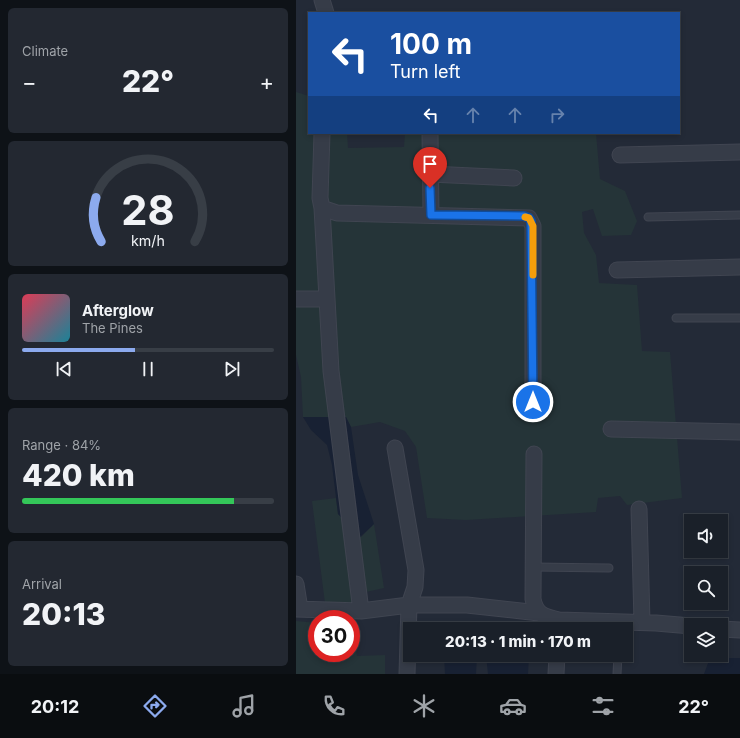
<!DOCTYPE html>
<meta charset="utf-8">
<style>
:root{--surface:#1a2029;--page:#232831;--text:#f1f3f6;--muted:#9fa3a8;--line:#383e46;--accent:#8caaee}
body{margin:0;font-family:Inter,sans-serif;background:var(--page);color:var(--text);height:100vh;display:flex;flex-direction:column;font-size:15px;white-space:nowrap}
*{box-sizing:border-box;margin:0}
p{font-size:13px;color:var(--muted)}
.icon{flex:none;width:22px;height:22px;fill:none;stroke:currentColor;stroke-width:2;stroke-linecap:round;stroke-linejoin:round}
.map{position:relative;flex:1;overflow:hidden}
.panel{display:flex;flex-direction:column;gap:8px;padding:8px;background:#0e1217;width:296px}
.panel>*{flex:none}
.hud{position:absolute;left:12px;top:12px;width:372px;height:122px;border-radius:0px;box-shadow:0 2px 6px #0003,0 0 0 1px var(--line);background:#1a4fa0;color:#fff;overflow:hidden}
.controls{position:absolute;left:388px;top:514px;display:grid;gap:8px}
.controls a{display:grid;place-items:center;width:44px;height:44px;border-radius:0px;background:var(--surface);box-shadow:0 2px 6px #0003,0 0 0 1px var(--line);font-size:20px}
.speed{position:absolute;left:12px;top:610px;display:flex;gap:8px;font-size:20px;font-weight:700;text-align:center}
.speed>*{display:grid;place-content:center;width:52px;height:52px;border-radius:50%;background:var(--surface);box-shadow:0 2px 6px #0003,0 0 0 1px var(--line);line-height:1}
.speed .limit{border:6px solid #d22;background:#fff;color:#111}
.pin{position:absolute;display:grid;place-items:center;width:34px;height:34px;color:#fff;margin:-41px -17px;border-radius:50% 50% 50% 0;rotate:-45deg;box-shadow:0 0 4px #0007}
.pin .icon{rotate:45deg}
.me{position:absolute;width:44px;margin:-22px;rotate:0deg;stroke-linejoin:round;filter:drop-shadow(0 0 3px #0008)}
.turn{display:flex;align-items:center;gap:14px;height:84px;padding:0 16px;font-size:18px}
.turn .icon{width:52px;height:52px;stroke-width:2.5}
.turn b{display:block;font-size:28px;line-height:34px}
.lanes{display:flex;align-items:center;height:38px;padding:0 16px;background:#0003;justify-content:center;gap:20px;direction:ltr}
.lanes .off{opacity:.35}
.big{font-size:30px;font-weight:800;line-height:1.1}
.panel .card{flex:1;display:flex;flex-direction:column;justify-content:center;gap:6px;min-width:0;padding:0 14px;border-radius:6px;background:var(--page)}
.panel .dial{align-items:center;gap:0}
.dial svg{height:104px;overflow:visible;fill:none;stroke:var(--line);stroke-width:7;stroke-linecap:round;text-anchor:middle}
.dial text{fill:var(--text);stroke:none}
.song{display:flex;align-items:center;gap:12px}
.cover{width:48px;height:48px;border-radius:6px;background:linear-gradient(135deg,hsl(350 70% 55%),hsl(190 70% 35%))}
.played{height:4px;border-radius:2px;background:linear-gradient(90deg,var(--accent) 45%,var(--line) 45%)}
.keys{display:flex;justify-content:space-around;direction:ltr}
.heat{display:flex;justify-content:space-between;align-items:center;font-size:22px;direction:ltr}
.charge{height:6px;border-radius:3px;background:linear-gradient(90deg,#34c759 84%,var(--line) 0)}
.trip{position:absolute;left:107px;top:622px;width:230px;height:40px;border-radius:0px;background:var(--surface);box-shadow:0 2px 6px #0003,0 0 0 1px var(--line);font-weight:800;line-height:40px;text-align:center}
.dock{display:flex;height:64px;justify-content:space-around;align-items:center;background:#0a0d10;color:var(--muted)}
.dock .icon{width:28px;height:28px}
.dock .current{color:var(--accent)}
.dock b{font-size:18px;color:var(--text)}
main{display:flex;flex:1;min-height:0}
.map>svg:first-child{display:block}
.green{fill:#253438}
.water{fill:#182133}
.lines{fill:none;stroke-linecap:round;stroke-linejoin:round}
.service-casing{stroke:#404551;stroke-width:9}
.minor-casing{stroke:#404551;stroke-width:17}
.service{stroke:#363c48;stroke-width:7}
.minor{stroke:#363c48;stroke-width:15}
.route-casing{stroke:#114b97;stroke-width:10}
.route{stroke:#1a73e8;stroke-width:7}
.slow{stroke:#f59e0b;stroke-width:7}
</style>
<main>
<section class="panel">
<div class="card"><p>Climate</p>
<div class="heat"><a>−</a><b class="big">22°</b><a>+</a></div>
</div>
<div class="card dial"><svg viewBox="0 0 100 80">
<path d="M14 69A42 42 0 1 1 86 69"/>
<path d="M14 69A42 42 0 0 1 10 35" stroke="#8caaee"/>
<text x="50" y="56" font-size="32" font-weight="700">28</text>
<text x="50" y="72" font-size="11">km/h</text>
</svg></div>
<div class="card">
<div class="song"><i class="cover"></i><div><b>Afterglow</b><p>The Pines</p></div></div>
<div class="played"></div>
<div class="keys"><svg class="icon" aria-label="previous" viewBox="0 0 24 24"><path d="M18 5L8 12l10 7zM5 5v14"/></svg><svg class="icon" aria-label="pause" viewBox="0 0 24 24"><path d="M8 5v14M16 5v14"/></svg><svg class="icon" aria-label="next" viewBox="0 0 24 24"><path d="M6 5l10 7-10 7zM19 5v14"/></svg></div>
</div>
<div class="card"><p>Range · 84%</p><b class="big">420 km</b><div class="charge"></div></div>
<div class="card"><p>Arrival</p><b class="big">20:13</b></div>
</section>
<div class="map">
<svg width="444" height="674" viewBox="0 0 444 674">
<rect width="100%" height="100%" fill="#232a37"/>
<path class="green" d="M0 92 13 96V133H51L52 148 108 147 109 133H300L304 179 329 191 341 221 335 235 306 236 297 209 286 212 288 233 300 255 303 283 341 285 346 351 374 352 386 498 331 505 324 496 302 498 300 512 170 520 131 518 120 447 109 431 84 422 55 427 50 417H7L5 377 0 355Z
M40 498 42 514 65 537 78 524 88 588 70 592 56 626 61 656 89 655V674H0V621L21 623V653H55V619H31L16 501Z"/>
<path class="water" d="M7 417H50L55 427 62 475 78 524 64 537 42 514 36 465 31 445 15 430Z
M148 655H181L180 674H149Z
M190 655H233L232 674H192Z
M414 658H444V674H408Z"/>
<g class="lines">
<g class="service-casing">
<path id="service" d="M352 217 444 215
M380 318H444
M238 567 313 568
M321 674 322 655"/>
</g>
<g class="minor-casing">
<path id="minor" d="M26 0 30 13
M26 133 24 198 26 208 41 213 233 218 237 226V402
M134 133 135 215
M324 155 444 152
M134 174 218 178
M26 208 35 371 65 611
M321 270 444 267
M0 299H31
M315 429 444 432
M99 448 120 570 119 587 113 605 111 674
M238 454 237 599C240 615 249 617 263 620L360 623 395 626
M343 509 346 622
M0 584 4 609
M0 609 65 611 113 605H171L243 613
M425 629 444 630
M260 674 261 655"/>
</g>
<use href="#service" class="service"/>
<use href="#minor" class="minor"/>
</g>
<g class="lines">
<g class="route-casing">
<path id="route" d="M134 188 135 215 228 216 233 218 235 221 237 402"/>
</g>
<use href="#route" class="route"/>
<path class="slow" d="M229 217 233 218 237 226V275"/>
</g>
</svg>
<div class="controls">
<a><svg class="icon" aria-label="sound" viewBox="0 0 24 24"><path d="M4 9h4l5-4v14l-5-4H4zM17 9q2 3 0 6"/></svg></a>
<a><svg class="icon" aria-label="search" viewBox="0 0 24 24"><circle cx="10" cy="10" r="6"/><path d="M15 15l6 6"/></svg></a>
<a><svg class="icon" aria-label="layers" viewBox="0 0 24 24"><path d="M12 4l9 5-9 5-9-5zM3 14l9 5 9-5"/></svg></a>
</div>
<div class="speed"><div class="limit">30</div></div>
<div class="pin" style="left:134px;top:188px;background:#d93025"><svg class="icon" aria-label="arrive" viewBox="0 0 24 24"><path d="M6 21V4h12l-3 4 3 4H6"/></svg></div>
<svg class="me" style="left:237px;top:402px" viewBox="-20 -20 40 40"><circle r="17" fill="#1a73e8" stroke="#fff" stroke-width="3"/><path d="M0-11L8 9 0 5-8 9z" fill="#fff"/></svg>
<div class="trip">20:13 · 1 min · 170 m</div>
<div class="hud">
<div class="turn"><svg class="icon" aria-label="left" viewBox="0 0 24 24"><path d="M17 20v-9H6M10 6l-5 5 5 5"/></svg><div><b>100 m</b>Turn left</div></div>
<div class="lanes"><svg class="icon" aria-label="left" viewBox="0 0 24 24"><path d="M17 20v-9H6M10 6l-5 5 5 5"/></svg><svg class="icon off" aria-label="ahead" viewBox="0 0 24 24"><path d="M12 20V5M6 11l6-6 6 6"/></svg><svg class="icon off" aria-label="ahead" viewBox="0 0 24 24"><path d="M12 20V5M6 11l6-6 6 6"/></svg><svg class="icon off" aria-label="right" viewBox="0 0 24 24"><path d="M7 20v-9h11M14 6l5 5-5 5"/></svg></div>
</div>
</div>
</main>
<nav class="dock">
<b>20:12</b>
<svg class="icon current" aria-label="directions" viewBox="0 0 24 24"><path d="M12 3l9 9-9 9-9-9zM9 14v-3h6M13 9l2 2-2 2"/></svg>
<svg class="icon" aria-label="music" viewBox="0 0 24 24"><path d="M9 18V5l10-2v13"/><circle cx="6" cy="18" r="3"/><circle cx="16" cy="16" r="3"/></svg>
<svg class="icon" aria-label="phone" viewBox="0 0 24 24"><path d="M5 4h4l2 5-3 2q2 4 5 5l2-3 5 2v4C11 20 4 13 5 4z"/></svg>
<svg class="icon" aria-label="climate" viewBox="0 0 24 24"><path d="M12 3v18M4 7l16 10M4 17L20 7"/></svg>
<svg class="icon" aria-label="car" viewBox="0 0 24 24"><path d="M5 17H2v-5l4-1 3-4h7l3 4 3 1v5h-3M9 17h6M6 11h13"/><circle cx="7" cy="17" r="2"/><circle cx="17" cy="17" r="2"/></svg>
<svg class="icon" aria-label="filters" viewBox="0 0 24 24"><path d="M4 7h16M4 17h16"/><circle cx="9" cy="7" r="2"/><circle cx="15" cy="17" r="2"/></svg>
<b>22°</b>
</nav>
